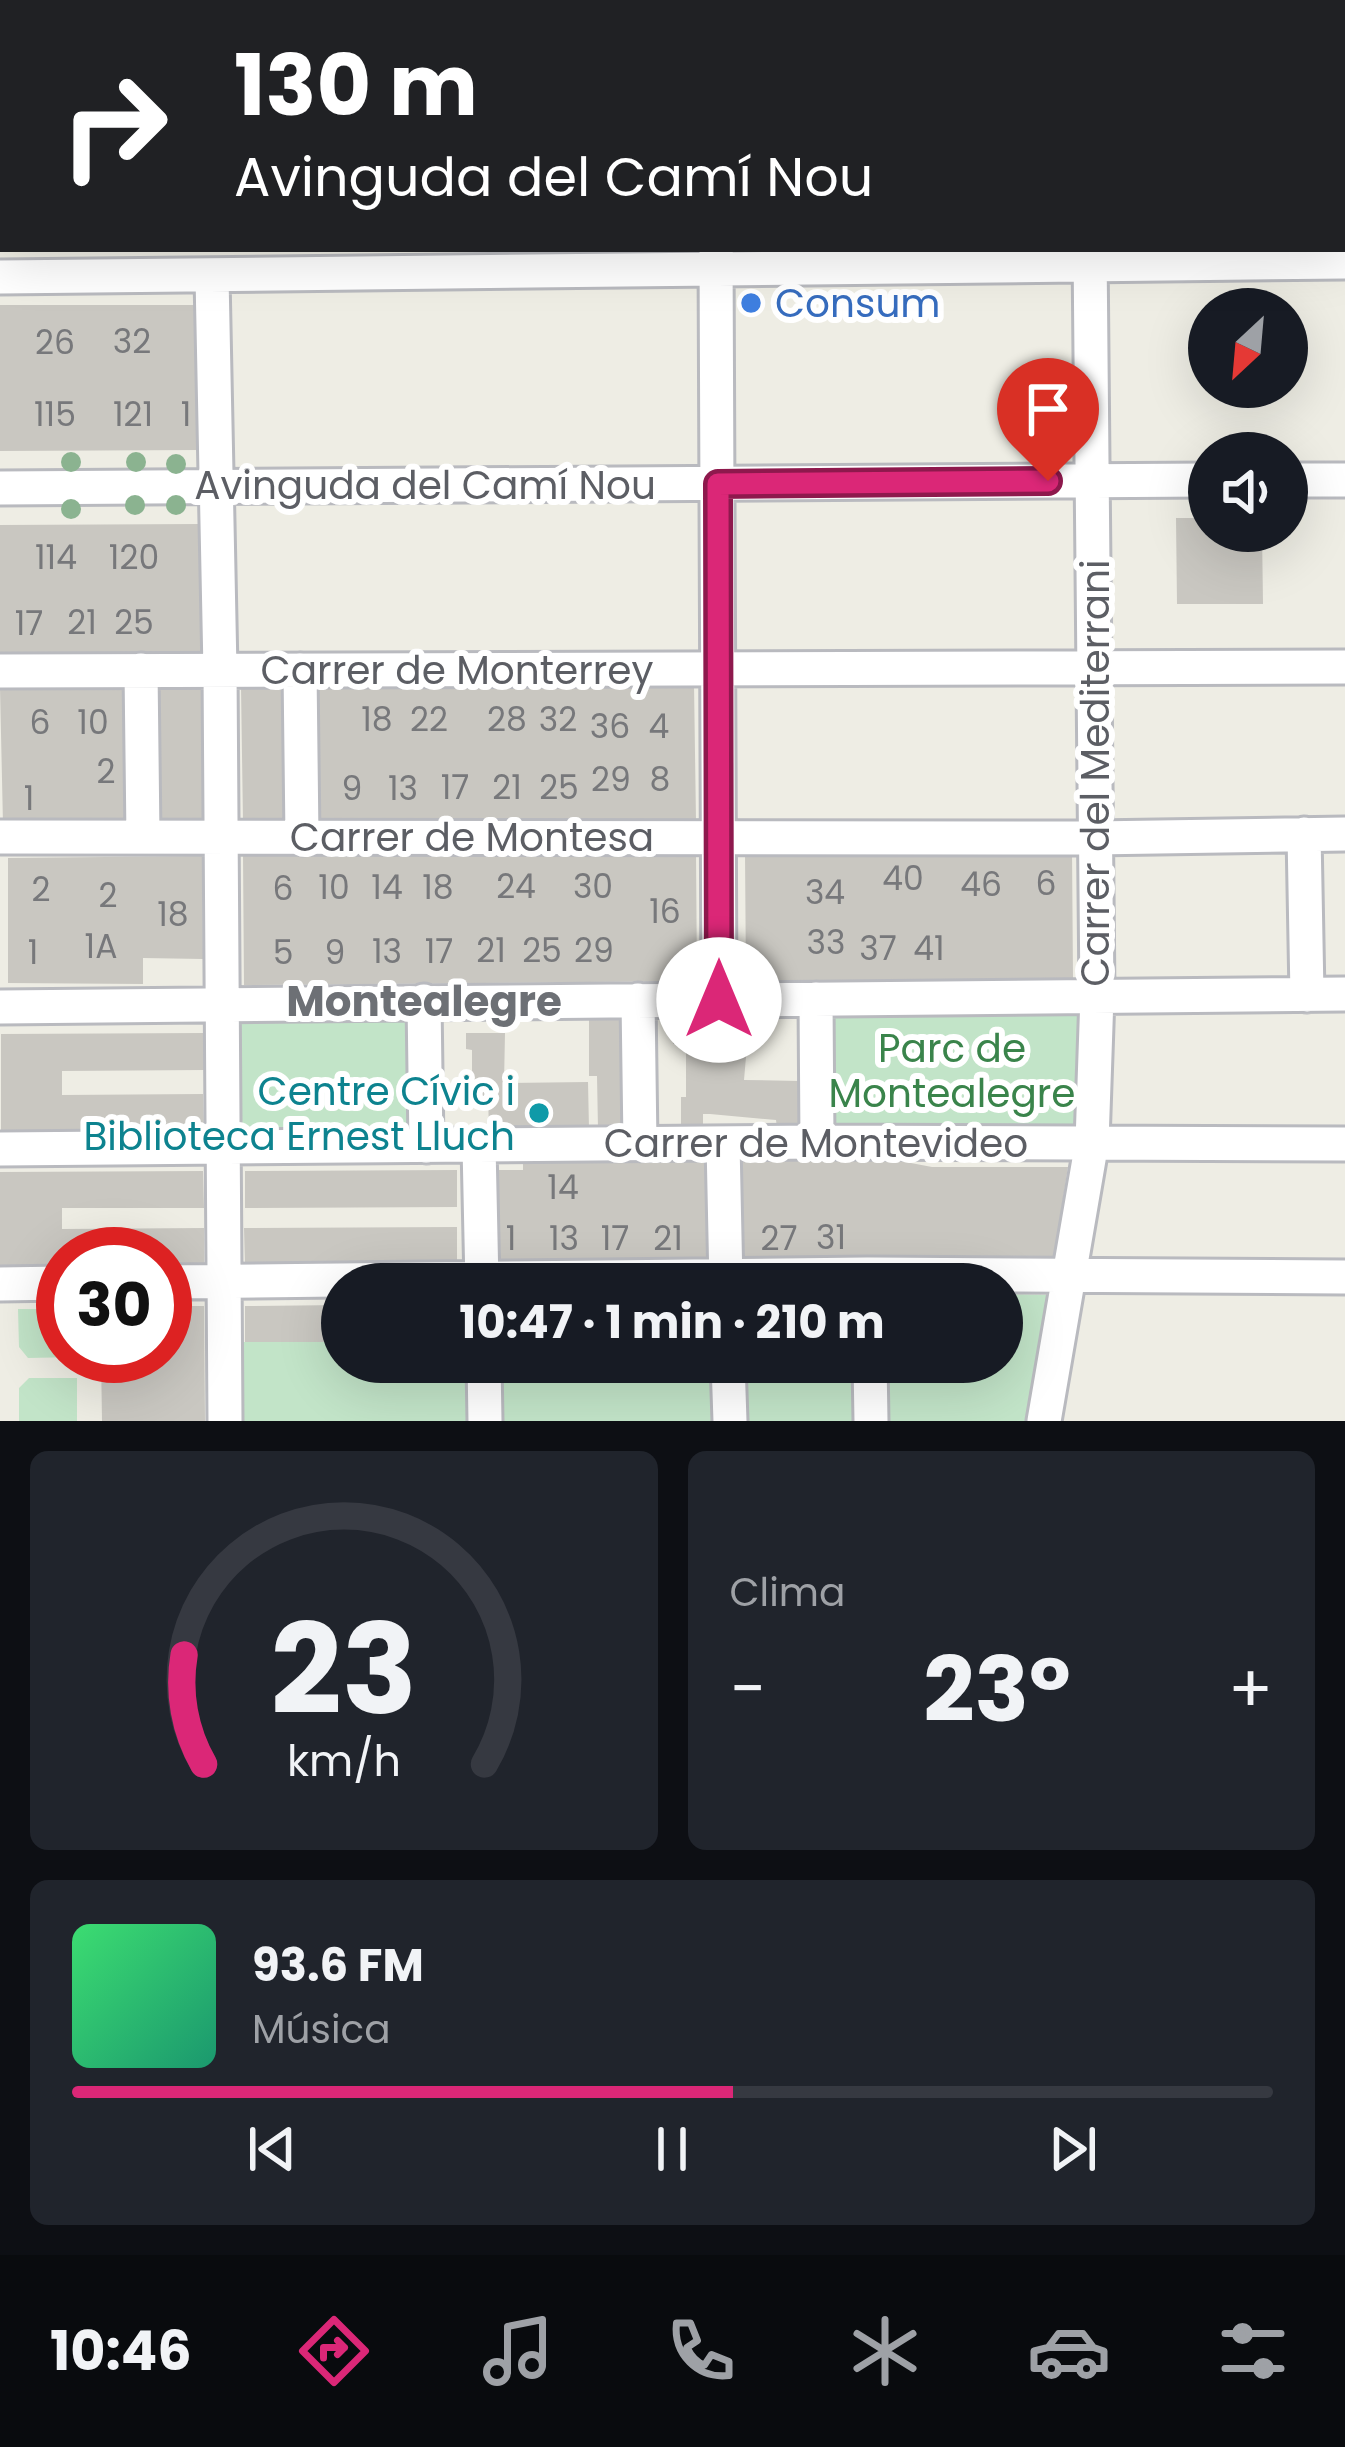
<!DOCTYPE html>
<html lang="es">
<meta charset="utf-8">
<style>
:root{--surface:#171b24;--page:#20242c;--text:#f1f3f6;--muted:#9ea1a6;--line:#363941;--accent:#db2777}
body{margin:0;font-family:Poppins,sans-serif;background:var(--page);color:var(--text);height:100vh;display:flex;flex-direction:column;font-size:45px;white-space:nowrap}
*{box-sizing:border-box;margin:0}
p{font-size:39px;color:var(--muted)}
.icon{flex:none;width:66px;height:66px;fill:none;stroke:currentColor;stroke-width:2;stroke-linecap:round;stroke-linejoin:round}
.map{position:relative;height:1421px;overflow:hidden}
.drawer{display:flex;flex-direction:column;gap:30px;padding:30px;background:#0d0f14;flex:1}
.drawer>*{flex:none}
.guide{position:absolute;left:0px;top:0px;width:1347px;height:252px;box-shadow:0 12px 48px #0002;background:#202124;color:#fff;overflow:hidden}
.needle{width:78px;rotate:206deg}
.tools{position:absolute;left:1188px;top:288px;display:grid;gap:24px}
.tools a{display:grid;place-items:center;width:120px;height:120px;border-radius:50%;background:var(--surface);box-shadow:0 12px 48px #0002;font-size:60px}
.speed{position:absolute;left:36px;top:1227px;display:flex;gap:24px;font-size:60px;font-weight:700;text-align:center}
.speed>*{display:grid;place-content:center;width:156px;height:156px;border-radius:50%;background:var(--surface);box-shadow:0 12px 48px #0002;line-height:1}
.speed .limit{border:18px solid #d22;background:#fff;color:#111}
.pin{position:absolute;display:grid;place-items:center;width:102px;height:102px;color:#fff;margin:-123px -51px;border-radius:50% 50% 50% 0;rotate:-45deg;box-shadow:0 0 12px #0007}
.pin .icon{rotate:45deg}
.me{position:absolute;width:132px;margin:-66px;rotate:0deg;stroke-linejoin:round;filter:drop-shadow(0 0 9px #0008)}
.turn{display:flex;align-items:center;gap:42px;height:252px;padding:0 36px;font-size:54px}
.turn .icon{width:156px;height:156px;stroke-width:2.5}
.turn b{display:block;font-size:84px;line-height:102px}
.big{font-size:90px;font-weight:700;line-height:1.1}
.drawer .widget{flex:1;display:flex;flex-direction:column;justify-content:center;gap:18px;min-width:0;padding:0 42px;border-radius:18px;background:var(--page)}
.drawer .dial{align-items:center;gap:0}
.dial svg{height:312px;overflow:visible;fill:none;stroke:var(--line);stroke-width:7;stroke-linecap:round;text-anchor:middle}
.dial text{fill:var(--text);stroke:none}
.song{display:flex;align-items:center;gap:36px}
.cover{width:144px;height:144px;border-radius:18px;background:linear-gradient(135deg,hsl(140 70% 55%),hsl(160 70% 35%))}
.played{height:12px;border-radius:6px;background:linear-gradient(90deg,var(--accent) 55%,var(--line) 55%)}
.keys{display:flex;justify-content:space-around;direction:ltr}
.heat{display:flex;justify-content:space-between;align-items:center;font-size:66px;direction:ltr}
.drawer .tiles{flex:1;display:grid;gap:30px;grid-template-columns:1fr 1fr}
.widget:last-child{grid-column:span 2}
.trip{position:absolute;left:321px;top:1263px;width:702px;height:120px;border-radius:60px;background:var(--surface);box-shadow:0 12px 48px #0002;font-weight:700;line-height:120px;text-align:center}
.tabs{display:flex;height:192px;justify-content:space-around;align-items:center;background:#090b0e;color:var(--muted)}
.tabs .icon{width:84px;height:84px}
.tabs .active{color:var(--accent)}
.tabs b{font-size:54px;color:var(--text)}
.map>svg:first-child{display:block}
.green{fill:#c2e4c8}
.building{fill:#c9c7c1}
.lines{fill:none;stroke-linecap:round;stroke-linejoin:round}
.minor-casing{stroke:#b9babf;stroke-width:39}
.path{stroke:#9cc4ae;stroke-width:4.5;stroke-dasharray:12 6;stroke-linecap:butt}
.minor{stroke:#fff;stroke-width:33}
.tree{fill:#8bb390}
.route-casing{stroke:#8e194d;stroke-width:30}
.route{stroke:#db2777;stroke-width:21}
.shop-dot{fill:#3f7fe0;stroke:#fff;stroke-width:4.5}
.culture-dot{fill:#0f9aa8;stroke:#fff;stroke-width:4.5}
.labels{text-anchor:middle;stroke-width:12;stroke-linejoin:round;paint-order:stroke}
.number-label{font-size:33px;fill:#77787b}
.shop-label{font-size:39px;fill:#366cbe;stroke:#fff;text-anchor:start}
.street-label{font-size:39px;fill:#5c5e64;stroke:#fff}
.park-label{font-size:39px;fill:#3a844b;stroke:#fff}
.culture-label{font-size:39px;fill:#0d838f;stroke:#fff;text-anchor:end}
.neighbourhood-label{font-size:42px;font-weight:bold;fill:#6d7075;stroke:#fff}
</style>
<div class="map">
<svg width="1345" height="1421" viewBox="0 0 1345 1421">
<rect width="100%" height="100%" fill="#eeede4"/>
<path class="green" d="M823 1010H1080V1132H823Z
M409 1012 410 1132 239 1134 237 1014Z
M1002 1294 1049 1295 1034 1421H874L878 1362H1002Z
M18 1309H63V1356L77 1357 28 1358 19 1347Z
M241 1342H342V1362H478V1421H241Z
M490 1362H719V1421H491Z
M734 1362H856V1421H735Z
M29 1378H77V1421H19V1388Z"/>
<path class="building" d="M0 305H199V450L0 451Z
M1176 518H1209V531H1262L1263 604H1177Z
M200 524 201 654 0 655V525Z
M694 684 696 821 313 822 311 685Z
M291 685 292 822 243 823 241 686Z
M152 686H201L203 824 153 823Z
M131 687 132 823 3 824 0 688Z
M1072 850 1073 979 746 981 745 853Z
M696 853 697 981 244 985 243 855Z
M202 856 203 959 143 958V984L8 983V858Z
M589 1018H619V1029H628V1128L598 1129 597 1076H589Z
M673 1031H686V1035L748 1034 744 1080 799 1081V1128H777L776 1120 710 1114H703V1128H681V1097H686V1044H673Z
M204 1033V1070L62 1071V1095L203 1094 204 1130 1 1132V1034Z
M466 1033H505L504 1083 588 1082 589 1129H489L488 1097 472 1098V1050L466 1049Z
M895 1160 932 1167H1068L1053 1263H739V1161Z
M706 1161 707 1263 498 1264 497 1170H523V1162Z
M457 1170V1207L245 1208V1171Z
M203 1171 204 1208H62V1229L204 1228V1265H165V1254H63V1265L0 1266V1172Z
M457 1227V1265L245 1266 244 1228Z
M342 1305V1342H245V1306Z
M165 1306H204L205 1421H102L101 1356H165Z"/>
<g class="lines">
<g class="minor-casing">
<path id="minor" d="M306 0V3
M616 0V3
M714 0V3
M806 0V3
M492 3V0
M1093 3V0
M716 249 719 1000
M0 277 1345 262
M212 277 220 670 225 1421
M1287 480H1345
M0 488 1209 480
M141 670 143 837
M300 670 302 838
M0 671 1345 667
M1304 834 1307 995
M0 837 1093 838 1345 834
M816 999 817 1142
M638 1000 640 1144
M424 1001 426 1146
M0 1007 1345 994
M723 1143 726 1284
M479 1146 482 1284
M0 1149 817 1142 1345 1144
M165 1282 868 1274 1345 1277
M0 1284 63 1283
M484 1362 485 1421
M728 1362 730 1421
M870 1362 871 1421
M1044 1421 1092 1142 1097 996 1090 249"/>
</g>
<path class="path" d="M0 51H3
M0 164H3"/>
<use href="#minor" class="minor"/>
</g>
<g class="tree">
<circle cx="71" cy="462" r="10"/>
<circle cx="136" cy="462" r="10"/>
<circle cx="176" cy="464" r="10"/>
<circle cx="135" cy="505" r="10"/>
<circle cx="176" cy="505" r="10"/>
<circle cx="71" cy="509" r="10"/>
</g>
<g class="lines">
<g class="route-casing">
<path id="route" d="M719 1000 718 484 1048 481"/>
</g>
<use href="#route" class="route"/>
</g>
<circle class="shop-dot" cx="751" cy="303" r="12"/>
<circle class="culture-dot" cx="539" cy="1113" r="12"/>
<g class="labels">
<g class="number-label">
<text x="132" y="353">32</text>
<text x="55" y="354">26</text>
<text x="55" y="426">115</text>
<text x="133" y="426">121</text>
<text x="186" y="426">1</text>
<text x="56" y="569">114</text>
<text x="134" y="569">120</text>
<text x="82" y="634">21</text>
<text x="134" y="634">25</text>
<text x="29" y="635">17</text>
<text x="377" y="731">18</text>
<text x="429" y="731">22</text>
<text x="507" y="731">28</text>
<text x="558" y="731">32</text>
<text x="40" y="734">6</text>
<text x="93" y="734">10</text>
<text x="610" y="738">36</text>
<text x="659" y="738">4</text>
<text x="106" y="783">2</text>
<text x="611" y="791">29</text>
<text x="660" y="791">8</text>
<text x="455" y="799">17</text>
<text x="507" y="799">21</text>
<text x="559" y="799">25</text>
<text x="352" y="800">9</text>
<text x="403" y="800">13</text>
<text x="29" y="810">1</text>
<text x="903" y="890">40</text>
<text x="1046" y="895">6</text>
<text x="981" y="896">46</text>
<text x="516" y="898">24</text>
<text x="593" y="898">30</text>
<text x="334" y="899">10</text>
<text x="387" y="899">14</text>
<text x="438" y="899">18</text>
<text x="283" y="900">6</text>
<text x="41" y="901">2</text>
<text x="825" y="904">34</text>
<text x="108" y="907">2</text>
<text x="665" y="923">16</text>
<text x="173" y="926">18</text>
<text x="826" y="954">33</text>
<text x="101" y="958">1A</text>
<text x="878" y="960">37</text>
<text x="929" y="960">41</text>
<text x="491" y="962">21</text>
<text x="542" y="962">25</text>
<text x="594" y="962">29</text>
<text x="387" y="963">13</text>
<text x="439" y="963">17</text>
<text x="33" y="964">1</text>
<text x="283" y="964">5</text>
<text x="335" y="964">9</text>
<text x="563" y="1199">14</text>
<text x="831" y="1249">31</text>
<text x="511" y="1250">1</text>
<text x="564" y="1250">13</text>
<text x="615" y="1250">17</text>
<text x="668" y="1250">21</text>
<text x="779" y="1250">27</text>
</g>
<g class="shop-label">
<text x="775" y="317">Consum</text>
</g>
<g class="street-label">
<text x="425" y="499">Avinguda del Camí Nou</text>
<text x="457" y="684">Carrer de Monterrey</text>
<text transform="translate(1095 773) rotate(-90)" y="14">Carrer del Mediterrani</text>
<text x="472" y="851">Carrer de Montesa</text>
<text x="816" y="1157">Carrer de Montevideo</text>
</g>
<g class="park-label">
<text x="952" y="1062">Parc de<tspan x="952" dy="45">Montealegre</tspan></text>
</g>
<g class="culture-label">
<text x="515" y="1105">Centre Cívic i<tspan x="515" dy="45">Biblioteca Ernest Lluch</tspan></text>
</g>
<g class="neighbourhood-label">
<text x="424" y="1016">Montealegre</text>
</g>
</g>
</svg>
<div class="tools">
<a><svg class="needle" viewBox="-14 -14 28 28"><path d="M0-13l5 13h-10z" fill="#e53935"/><path d="M0 13l5-13h-10z" fill="#9ea1a6"/></svg></a>
<a><svg class="icon" aria-label="sound" viewBox="0 0 24 24"><path d="M4 9h4l5-4v14l-5-4H4zM17 9q2 3 0 6"/></svg></a>
</div>
<div class="speed"><div class="limit">30</div></div>
<div class="pin" style="left:1048px;top:481px;background:#d93025"><svg class="icon" aria-label="arrive" viewBox="0 0 24 24"><path d="M6 21V4h12l-3 4 3 4H6"/></svg></div>
<svg class="me" style="left:719px;top:1000px" viewBox="-20 -20 40 40"><circle r="19" fill="#fff"/><path d="M0-13L10 11 0 6-10 11z" fill="#db2777"/></svg>
<div class="trip">10:47 · 1 min · 210 m</div>
<div class="guide">
<div class="turn"><svg class="icon" aria-label="right" viewBox="0 0 24 24"><path d="M7 20v-9h11M14 6l5 5-5 5"/></svg><div><b>130 m</b>Avinguda del Camí Nou</div></div>
</div>
</div>
<section class="drawer">
<div class="tiles">
<div class="widget dial"><svg viewBox="0 0 100 80">
<path d="M14 69A42 42 0 1 1 86 69"/>
<path d="M14 69A42 42 0 0 1 9 41" stroke="#db2777"/>
<text x="50" y="56" font-size="32" font-weight="700">23</text>
<text x="50" y="72" font-size="11">km/h</text>
</svg></div>
<div class="widget"><p>Clima</p>
<div class="heat"><a>−</a><b class="big">23°</b><a>+</a></div>
</div>
<div class="widget">
<div class="song"><i class="cover"></i><div><b>93.6 FM</b><p>Música</p></div></div>
<div class="played"></div>
<div class="keys"><svg class="icon" aria-label="previous" viewBox="0 0 24 24"><path d="M18 5L8 12l10 7zM5 5v14"/></svg><svg class="icon" aria-label="pause" viewBox="0 0 24 24"><path d="M8 5v14M16 5v14"/></svg><svg class="icon" aria-label="next" viewBox="0 0 24 24"><path d="M6 5l10 7-10 7zM19 5v14"/></svg></div>
</div>
</div>
</section>
<nav class="tabs">
<b>10:46</b>
<svg class="icon active" aria-label="directions" viewBox="0 0 24 24"><path d="M12 3l9 9-9 9-9-9zM9 14v-3h6M13 9l2 2-2 2"/></svg>
<svg class="icon" aria-label="music" viewBox="0 0 24 24"><path d="M9 18V5l10-2v13"/><circle cx="6" cy="18" r="3"/><circle cx="16" cy="16" r="3"/></svg>
<svg class="icon" aria-label="phone" viewBox="0 0 24 24"><path d="M5 4h4l2 5-3 2q2 4 5 5l2-3 5 2v4C11 20 4 13 5 4z"/></svg>
<svg class="icon" aria-label="climate" viewBox="0 0 24 24"><path d="M12 3v18M4 7l16 10M4 17L20 7"/></svg>
<svg class="icon" aria-label="car" viewBox="0 0 24 24"><path d="M5 17H2v-5l4-1 3-4h7l3 4 3 1v5h-3M9 17h6M6 11h13"/><circle cx="7" cy="17" r="2"/><circle cx="17" cy="17" r="2"/></svg>
<svg class="icon" aria-label="filters" viewBox="0 0 24 24"><path d="M4 7h16M4 17h16"/><circle cx="9" cy="7" r="2"/><circle cx="15" cy="17" r="2"/></svg>
</nav>
